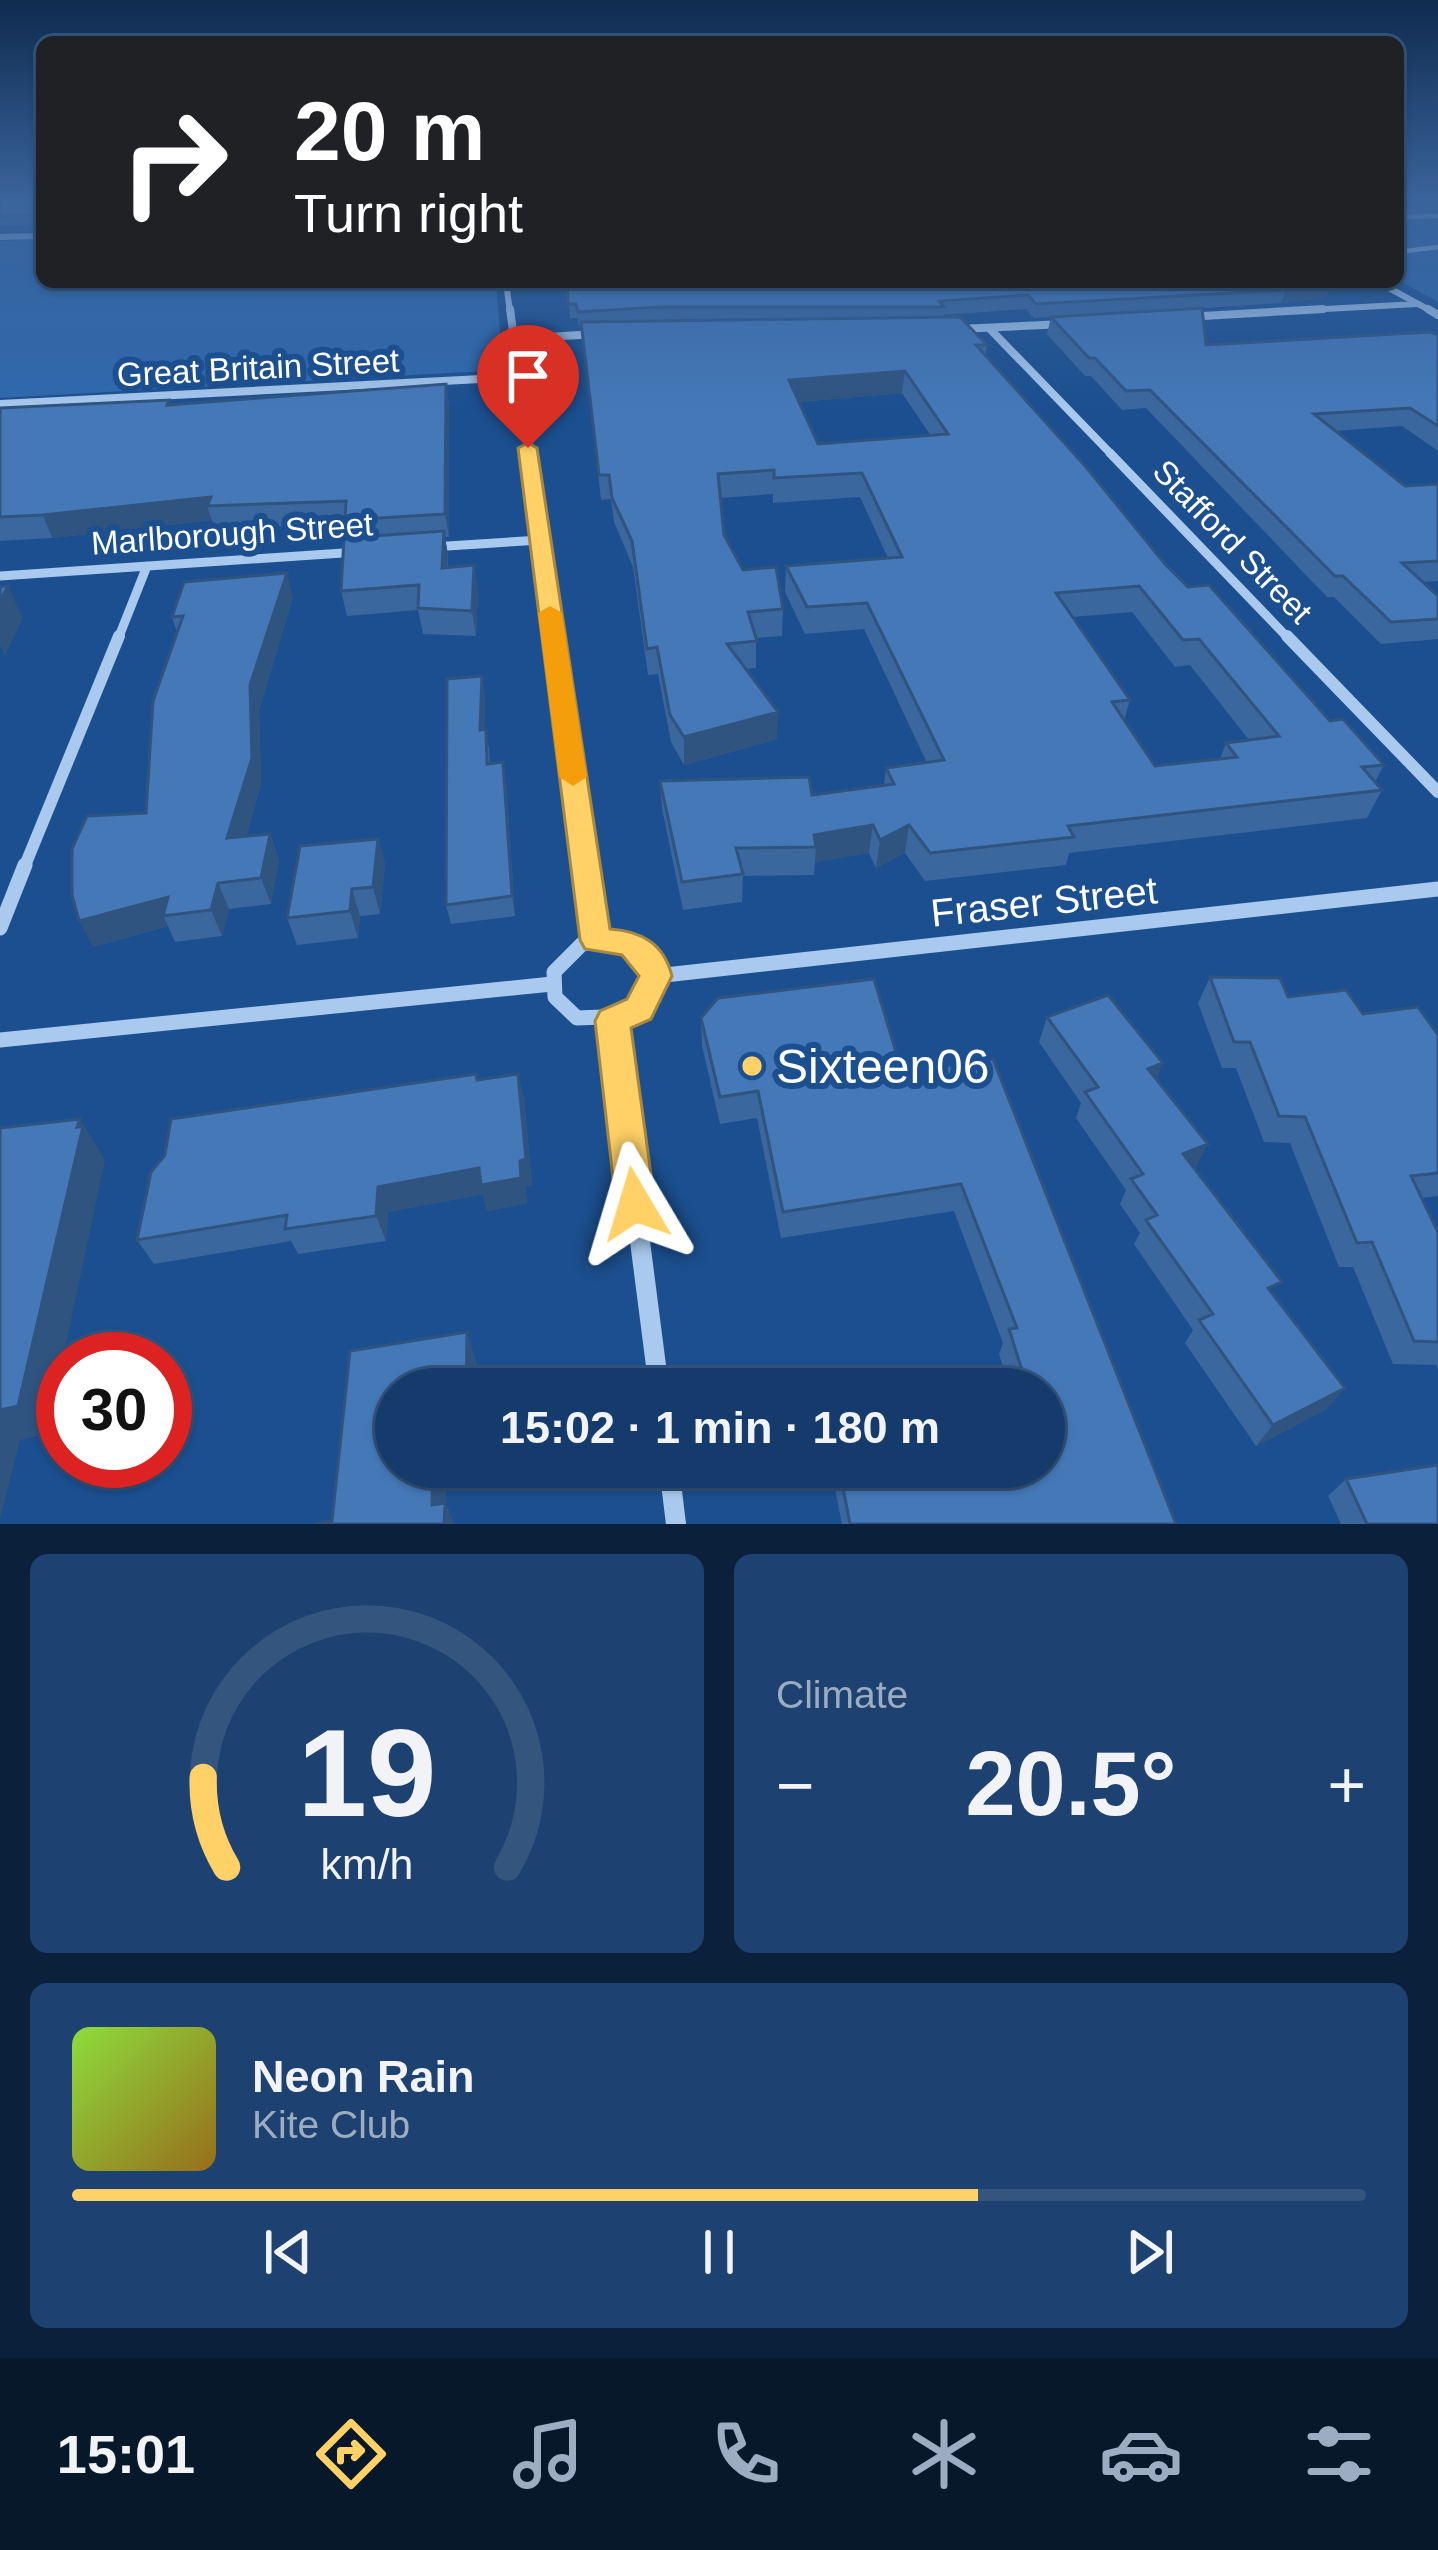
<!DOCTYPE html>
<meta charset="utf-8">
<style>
:root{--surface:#143b6b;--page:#1d4271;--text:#f1f3f6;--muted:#9dadc1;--line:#33557e;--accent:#ffd166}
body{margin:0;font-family:Helvetica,sans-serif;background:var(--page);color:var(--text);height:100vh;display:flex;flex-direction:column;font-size:45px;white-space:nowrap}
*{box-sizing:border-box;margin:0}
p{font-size:39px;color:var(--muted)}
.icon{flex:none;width:66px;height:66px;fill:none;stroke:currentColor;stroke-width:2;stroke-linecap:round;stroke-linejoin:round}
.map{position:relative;height:1524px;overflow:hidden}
.details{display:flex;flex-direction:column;gap:30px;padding:30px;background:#0b203b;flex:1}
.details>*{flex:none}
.banner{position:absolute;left:36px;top:36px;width:1368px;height:252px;border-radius:18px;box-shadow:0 3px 9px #0004,0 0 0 3px var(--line);background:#202124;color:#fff;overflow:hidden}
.speed{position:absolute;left:36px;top:1332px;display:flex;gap:24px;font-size:60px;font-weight:700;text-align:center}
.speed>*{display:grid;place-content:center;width:156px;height:156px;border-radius:50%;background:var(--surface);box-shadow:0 3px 9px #0004,0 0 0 3px var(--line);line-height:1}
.speed .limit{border:18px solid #d22;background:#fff;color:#111}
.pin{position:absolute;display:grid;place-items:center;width:102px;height:102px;color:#fff;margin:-123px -51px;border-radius:50% 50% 50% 0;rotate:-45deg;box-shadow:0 0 12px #0007}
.pin .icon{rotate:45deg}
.me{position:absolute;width:132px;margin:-66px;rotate:353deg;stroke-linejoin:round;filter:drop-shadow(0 0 9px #0008)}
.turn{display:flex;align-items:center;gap:42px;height:252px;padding:0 60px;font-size:54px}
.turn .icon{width:156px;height:156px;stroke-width:2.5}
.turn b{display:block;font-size:84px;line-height:102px}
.big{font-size:90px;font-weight:700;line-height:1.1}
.details .card{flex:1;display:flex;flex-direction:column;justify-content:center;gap:18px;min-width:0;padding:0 42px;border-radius:18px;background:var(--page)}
.details .dial{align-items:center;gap:0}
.dial svg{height:312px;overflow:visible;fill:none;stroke:var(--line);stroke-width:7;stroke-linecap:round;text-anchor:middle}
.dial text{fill:var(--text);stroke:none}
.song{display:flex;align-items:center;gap:36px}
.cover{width:144px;height:144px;border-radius:18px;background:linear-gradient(135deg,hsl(90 70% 55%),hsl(40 70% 35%))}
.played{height:12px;border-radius:6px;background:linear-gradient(90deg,var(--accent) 70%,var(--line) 70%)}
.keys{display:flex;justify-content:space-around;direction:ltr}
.heat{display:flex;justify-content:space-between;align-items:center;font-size:66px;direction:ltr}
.details .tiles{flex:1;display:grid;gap:30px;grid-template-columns:1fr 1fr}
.card:last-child{grid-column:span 2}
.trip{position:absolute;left:375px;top:1368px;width:690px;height:120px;border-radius:60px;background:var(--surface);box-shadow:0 3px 9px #0004,0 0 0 3px var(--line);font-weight:700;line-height:120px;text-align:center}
.tab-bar{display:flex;height:192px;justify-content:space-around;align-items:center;background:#08182b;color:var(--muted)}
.tab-bar .icon{width:84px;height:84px}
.tab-bar .current{color:var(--accent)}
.tab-bar b{font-size:54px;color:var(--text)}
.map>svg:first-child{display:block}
.green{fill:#2e69ad}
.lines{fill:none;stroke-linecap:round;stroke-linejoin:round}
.lane{stroke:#a9c9ee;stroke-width:4.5}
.street-far5{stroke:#a9c9ee;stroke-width:6}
.street-far4{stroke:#a9c9ee;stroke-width:8}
.street-far3{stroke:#a9c9ee;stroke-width:9}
.street-far2{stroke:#a9c9ee;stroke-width:12}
.street-far1{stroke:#a9c9ee;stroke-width:15}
.street{stroke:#a9c9ee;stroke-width:20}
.wall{fill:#3a679d;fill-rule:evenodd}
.shaded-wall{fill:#305480}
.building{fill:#4478b7;stroke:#305480;stroke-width:3;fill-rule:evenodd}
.route{fill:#ffd166;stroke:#a68842;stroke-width:3}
.slow{fill:#f59e0b}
.poi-dot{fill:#ffd166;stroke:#1b4f8f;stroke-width:4.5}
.labels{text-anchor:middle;stroke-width:12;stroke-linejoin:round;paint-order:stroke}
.far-street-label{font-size:33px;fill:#fff;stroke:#1b4f8f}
.street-label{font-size:39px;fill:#fff;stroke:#1b4f8f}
.near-poi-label{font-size:48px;fill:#fff;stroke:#1b4f8f;text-anchor:start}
</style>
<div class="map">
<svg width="1438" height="1524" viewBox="0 0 1438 1524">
<rect width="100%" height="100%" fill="#1b4f8f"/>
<path class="green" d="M1398 197H1438V302L1398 280Z
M42 239V282H496L503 370 0 398V241Z"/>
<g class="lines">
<path class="lane" d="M1398 217 1438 216
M1398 252 1438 247"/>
<path class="street-far5" d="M0 237 42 236
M506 282 510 312
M1378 282 1433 312
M1270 312 1417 304"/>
<path class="street-far4" d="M510 309 530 456
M1428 309 1438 315
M1186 317 1323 309
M959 329 1064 324
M990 329 1113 456
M514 339 596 334
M0 404 518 377"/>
<path class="street-far3" d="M529 453 555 639
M1110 453 1289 639
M432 547 540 540
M0 576 358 552
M118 639 147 566"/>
<path class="street-far2" d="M554 636 586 868
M1287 636 1438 792
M24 868 119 636"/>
<path class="street-far1" d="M586 865 596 940
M0 928 25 865
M614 939 630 943 653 962 654 988 627 1016 577 1018 555 997 554 972 582 944Z
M656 976 1438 889
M612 1020 630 1159
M0 1040 552 984"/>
<path class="street" d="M629 1156 659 1389
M669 1467 676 1524"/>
</g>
<path class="wall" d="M0 197H42V224L0 226Z
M567 282 1337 290 1328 292 1326 297 1281 303 1174 310 1206 345 1438 335V451L1402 426 1335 431 1405 486 1438 484V581L1423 582 1438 596V639L1381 644 1334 597H1327L1146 408 1122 410 1091 376H1085L1047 334 1051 317 1034 318 1026 309 943 315V317L987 345 985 356 1165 564 1330 721 1384 765 1375 782 1382 790 1367 818 1069 853 1066 865 925 881 905 853 876 868 869 853 815 862 814 875 743 876 742 902 683 910 662 808 660 781 812 795 884 785 886 768 927 763 864 629 805 634 785 592 786 566 888 558 860 497 773 503V494L720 498 724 535 743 570 783 609 782 636 756 638V668L746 669 777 739 684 765 671 742 658 674 648 675 633 567 614 522 611 499 601 500 582 326H579L577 318H570ZM902 393 931 436 818 444 799 402ZM1132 612 1175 667 1190 665 1249 740 1226 743 1220 759 1155 766 1124 720 1130 700 1072 617Z
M446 384 449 404V537H445L448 555V568L478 590 476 636 423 634 418 610 347 616 341 591 349 537 346 524 215 529 212 520 52 538 0 541V408L169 400 171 405Z
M293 597 259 710 261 784 246 837 270 834 279 860 271 904 229 909 222 936 175 942 168 926 93 947 146 813 177 632 172 617Z
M485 695 484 729 489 748 490 764 506 781 515 916 451 924 446 905Z
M378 839 385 865 380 914 360 916 358 938 297 945 287 918Z
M1210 977 1363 1014 1438 1035V1196L1422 1198 1438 1232V1370L1436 1365 1393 1364 1353 1267H1339L1290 1143 1264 1142 1236 1068H1222L1198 1003Z
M1047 1017 1156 1078 1195 1169 1273 1294 1345 1388 1325 1410 1256 1446 1185 1343 1193 1330 1134 1244 1140 1233 1120 1204 1126 1190 1076 1118 1081 1103 1039 1042Z
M701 1018 902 1072 1176 1524H842L833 1479 835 1467H1044V1389H1010L999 1354 1003 1343 954 1211 781 1238 757 1118 720 1124 702 1046Z
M476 1074 478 1080 518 1074 524 1100 532 1185 525 1187 527 1203 487 1211 483 1194 388 1212 386 1241 298 1254 291 1241 154 1264 137 1240Z
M1346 1479 1438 1524H1341L1328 1496Z"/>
<path class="shaded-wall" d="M1321 282H1339L1337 290 1328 292 1326 297 1281 303 1286 290Z
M905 371 902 393 788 403 789 380Z
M446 384 449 404V537L445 514Z
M211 497 207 506 212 520 52 538 43 515Z
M444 531 448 555 446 593 442 568Z
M474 565 478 590 476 636 472 611Z
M287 573 293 597 259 710 261 784 238 865 227 838 250 685Z
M8 586 23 618 5 655 0 646V601Z
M482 676 485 695 484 749 480 730Z
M778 712 777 739 684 765V737Z
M503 762 506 781 515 916 512 896Z
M873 825 869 853 815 862 816 847 814 835Z
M909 825 905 853 876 868 880 840Z
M270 834 279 860 271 904 261 878Z
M378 839 385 865 380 914 373 887Z
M218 883 229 909 222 936 211 910Z
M352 889 360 916 358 938 350 911Z
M168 897 163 916 168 926 93 947 79 921Z
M1163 1063 1152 1089 1148 1069Z
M518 1074 524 1100 532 1185 525 1187 527 1203 487 1211 483 1194 388 1212 386 1241 376 1216 378 1187 520 1161Z
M80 1119 105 1160 47 1434 20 1440 0 1519V1410Z
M1208 1144 1195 1169 1183 1154Z
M467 1332 477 1364V1389H466Z
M1345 1388 1325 1410 1256 1446 1273 1425Z
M433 1467H446V1504L455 1524H442L432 1505Z"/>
<path class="building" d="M0 197H42V214L0 216Z
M567 282H1328L1331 283 1286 290 1036 304 1028 295 939 301 944 307H660L578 312 576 304H568Z
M1202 308 1206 345 1430 332 1438 335V426L1410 408 1314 414 1405 486 1438 484V561L1402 563 1438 596V619L1391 622 1343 576H1335L1150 390 1126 391 1095 358H1089L1051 317Z
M960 317 987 345H976L1086 467 1165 564 1188 587 1209 585 1330 721 1343 719 1384 765 1362 767 1382 790 1068 826 1074 837 930 853 909 825 880 840 873 825 814 835 816 847 736 848 743 874 682 882 660 781 809 777 812 795 894 784 886 768 944 760 867 603 807 607 786 566 902 557 862 473 774 478V470L718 474 724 535 743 570 776 567 783 609 748 612 757 641 727 644 778 712 684 737 670 715 657 647 647 649 632 541 612 498 609 475H599L581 322ZM905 371 948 434 818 444 789 380ZM1139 586 1183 640 1199 639 1279 736 1226 743 1237 757 1155 766 1112 702 1130 700 1056 593Z
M446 384 445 514 345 520 346 501 207 506 211 497 43 515 0 517V408L169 400 167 405Z
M444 531 442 568 474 565 472 611 418 608 419 585 341 591 344 538Z
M287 573 250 685 252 758 227 838 270 834 261 878 218 883 211 910 163 916 168 897 79 921 72 895V849L87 816 146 813 153 701 183 616 172 617 184 582Z
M8 586 0 601V587Z
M482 676 480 730 486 729 487 764 503 762 512 896 446 905 447 679Z
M378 839 373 887 352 889 350 911 287 918 300 846Z
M1210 977 1280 978 1288 997 1346 990 1363 1014 1418 1007 1438 1035V1173L1411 1176 1438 1232V1342L1414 1341 1372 1242 1357 1243 1305 1117 1279 1116 1250 1042H1234Z
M874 979 902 1072 993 1059 1176 1524H850L839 1467H1044V1389H1028L1009 1329 1017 1328 961 1184 783 1212 758 1091 720 1097 701 1018 718 998Z
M1108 995 1163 1063 1148 1069 1208 1144 1183 1154 1282 1282 1268 1288 1345 1388 1273 1425 1199 1320 1213 1314 1146 1220 1157 1215 1131 1179 1143 1174 1085 1092 1098 1087 1047 1017Z
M476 1074 477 1080 518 1074 526 1159 520 1161 521 1178 481 1185 479 1168 378 1187 376 1216 285 1229 287 1215 137 1240 151 1172 165 1155 171 1119Z
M80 1119 77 1127 83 1126 18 1406 0 1410V1128Z
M467 1332 466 1389H396V1467H433L432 1505 445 1503 444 1524H315L332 1521 350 1351Z
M1438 1465V1524H1367L1346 1479Z"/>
<linearGradient id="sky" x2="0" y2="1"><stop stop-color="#0f2b4f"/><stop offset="0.48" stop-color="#39639b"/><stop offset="1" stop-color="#39639b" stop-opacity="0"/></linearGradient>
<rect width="1438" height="410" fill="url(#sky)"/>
<path class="route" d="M528 443 537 448 610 929C642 931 664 944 672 976L651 1019 631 1028 655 1204 649 1218 635 1223 621 1218 616 1204 595 1021 600 1011 627 999 639 976 622 955 585 949 580 940 518 448Z"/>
<path class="slow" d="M550 606 562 613 587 777 573 786 559 777 538 613Z"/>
<circle class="poi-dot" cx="752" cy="1066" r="12"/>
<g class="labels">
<g class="far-street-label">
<text transform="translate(258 367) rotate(-3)" y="12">Great Britain Street</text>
<text transform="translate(232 533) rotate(-4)" y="12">Marlborough Street</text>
<text transform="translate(1233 541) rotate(46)" y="12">Stafford Street</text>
</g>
<g class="street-label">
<text transform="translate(1044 901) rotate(-6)" y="14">Fraser Street</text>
</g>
<g class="near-poi-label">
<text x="776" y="1083">Sixteen06</text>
</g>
</g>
</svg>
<div class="speed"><div class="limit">30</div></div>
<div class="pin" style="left:528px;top:448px;background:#d93025"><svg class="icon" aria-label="arrive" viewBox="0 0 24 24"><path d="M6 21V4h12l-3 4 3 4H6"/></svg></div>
<svg class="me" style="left:635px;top:1204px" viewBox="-20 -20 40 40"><path d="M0-17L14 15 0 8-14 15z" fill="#ffd166" stroke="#fff" stroke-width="4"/></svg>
<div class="trip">15:02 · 1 min · 180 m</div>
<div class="banner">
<div class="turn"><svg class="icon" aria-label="right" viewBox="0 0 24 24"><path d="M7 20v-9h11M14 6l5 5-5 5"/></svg><div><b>20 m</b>Turn right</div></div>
</div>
</div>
<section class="details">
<div class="tiles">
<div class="card dial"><svg viewBox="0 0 100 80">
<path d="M14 69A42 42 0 1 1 86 69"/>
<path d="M14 69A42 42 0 0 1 8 46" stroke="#ffd166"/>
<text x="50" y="56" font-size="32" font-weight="700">19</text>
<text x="50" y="72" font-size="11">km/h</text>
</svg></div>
<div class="card"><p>Climate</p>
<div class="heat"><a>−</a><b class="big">20.5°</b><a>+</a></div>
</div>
<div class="card">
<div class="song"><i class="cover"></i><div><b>Neon Rain</b><p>Kite Club</p></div></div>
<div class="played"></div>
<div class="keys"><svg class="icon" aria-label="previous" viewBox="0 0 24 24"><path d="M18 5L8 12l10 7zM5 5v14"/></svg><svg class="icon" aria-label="pause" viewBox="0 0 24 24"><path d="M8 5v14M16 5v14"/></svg><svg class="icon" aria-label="next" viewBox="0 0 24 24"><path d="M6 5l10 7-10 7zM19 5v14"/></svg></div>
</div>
</div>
</section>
<nav class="tab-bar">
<b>15:01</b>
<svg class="icon current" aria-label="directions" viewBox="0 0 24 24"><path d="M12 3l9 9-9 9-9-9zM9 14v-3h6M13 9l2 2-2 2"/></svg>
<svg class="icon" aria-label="music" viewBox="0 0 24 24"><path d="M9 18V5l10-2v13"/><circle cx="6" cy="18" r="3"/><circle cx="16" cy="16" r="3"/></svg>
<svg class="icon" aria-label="phone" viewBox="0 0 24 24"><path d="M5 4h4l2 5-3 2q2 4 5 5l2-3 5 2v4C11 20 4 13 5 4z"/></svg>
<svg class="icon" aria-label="climate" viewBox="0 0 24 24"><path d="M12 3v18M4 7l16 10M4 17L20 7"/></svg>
<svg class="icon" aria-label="car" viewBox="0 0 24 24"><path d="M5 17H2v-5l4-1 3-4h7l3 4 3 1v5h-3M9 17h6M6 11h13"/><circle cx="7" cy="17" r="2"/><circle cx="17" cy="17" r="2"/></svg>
<svg class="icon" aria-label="filters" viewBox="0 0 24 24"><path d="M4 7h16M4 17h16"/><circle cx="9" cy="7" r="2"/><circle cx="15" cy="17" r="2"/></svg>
</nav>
